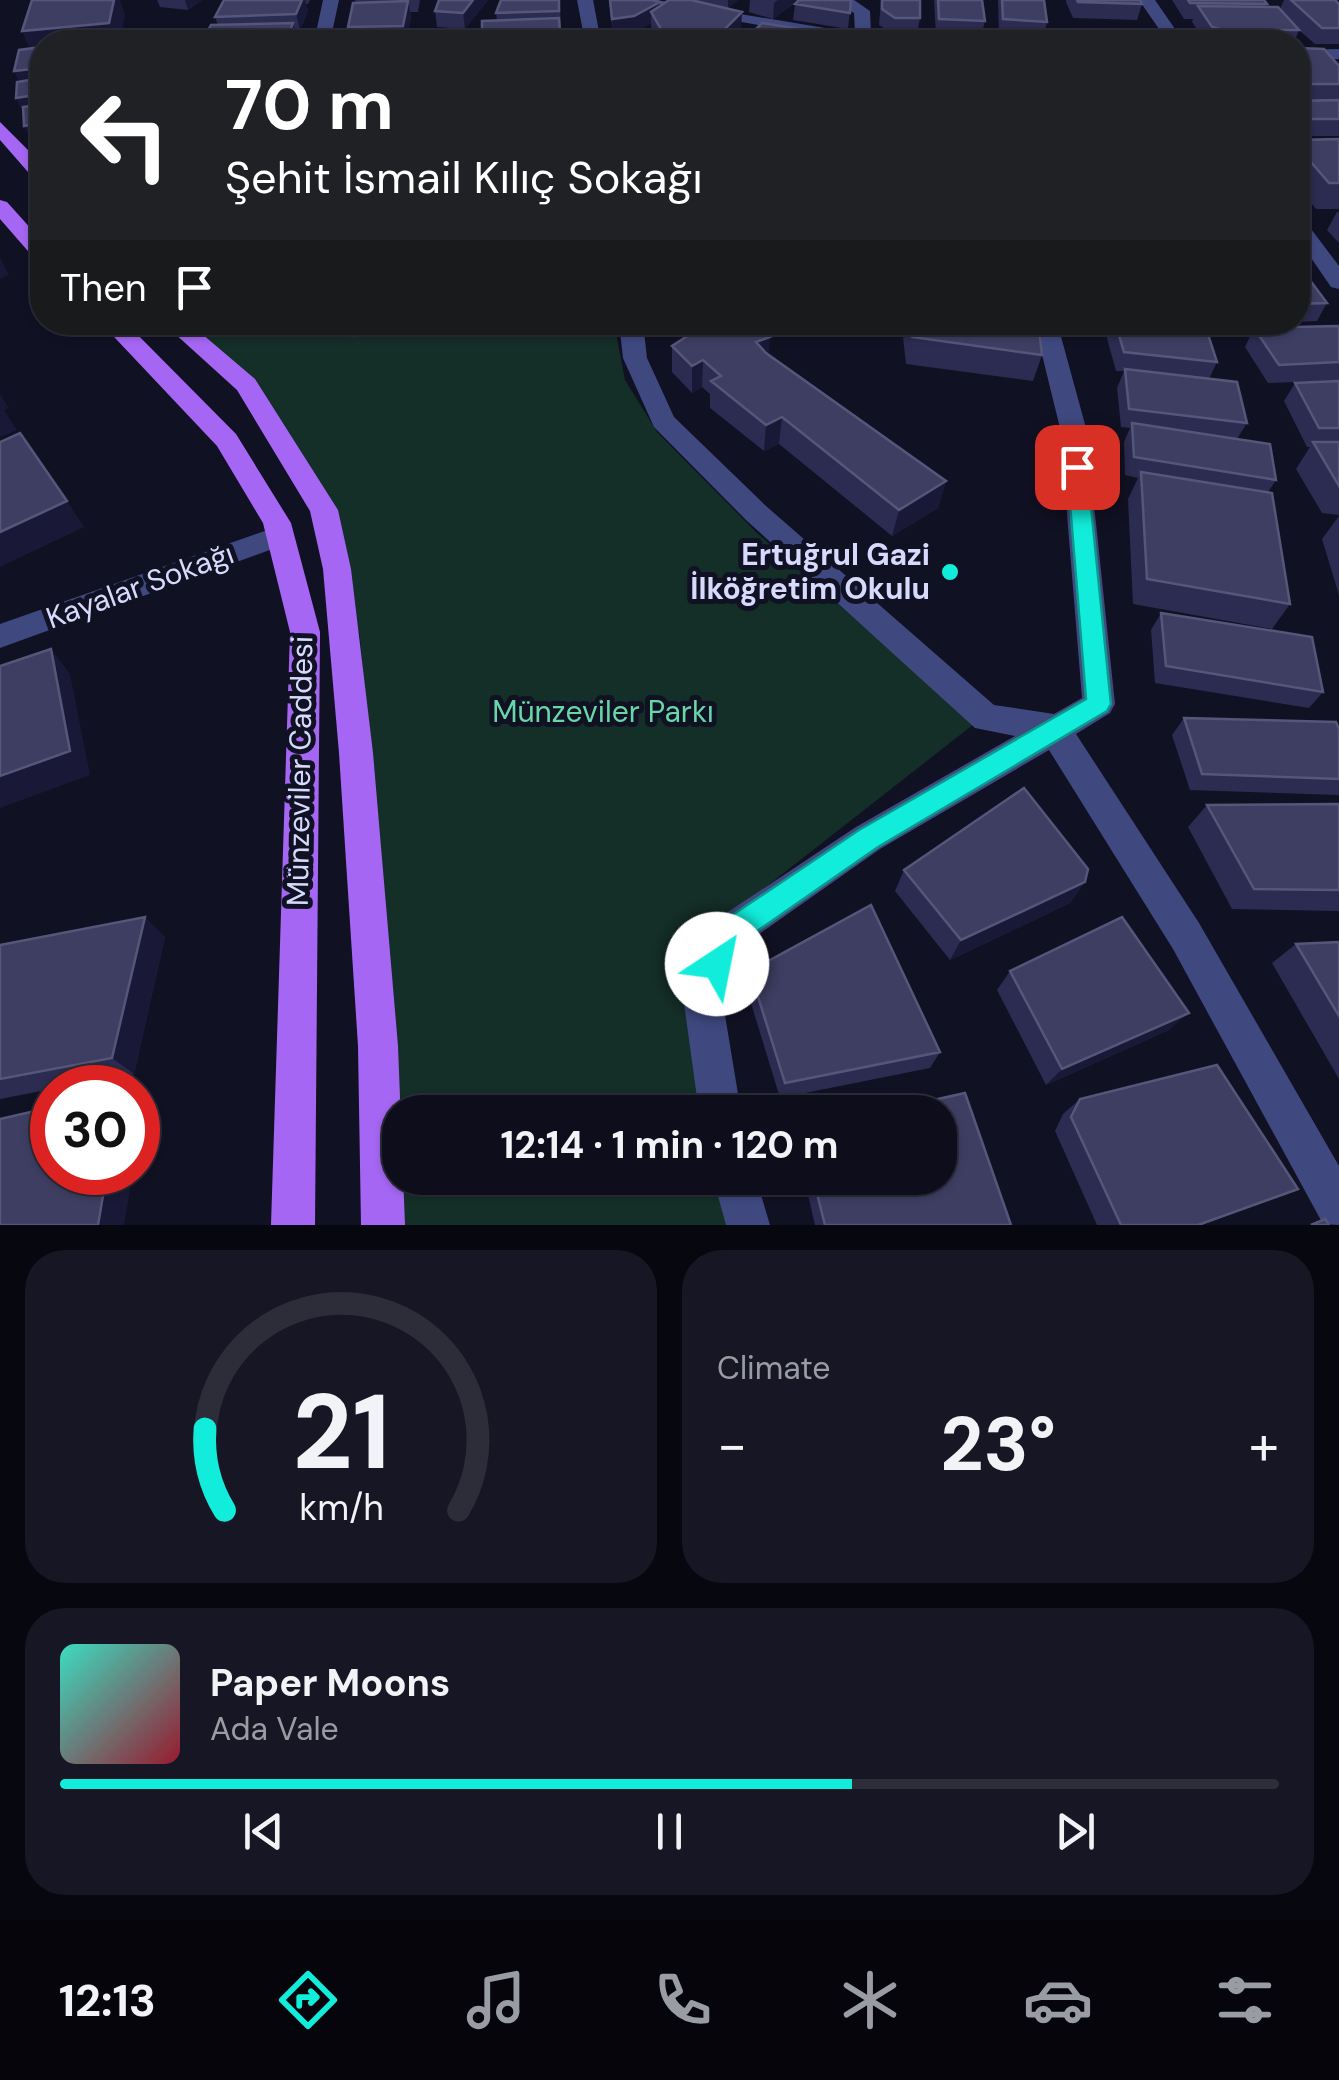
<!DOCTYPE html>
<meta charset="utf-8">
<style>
:root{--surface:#0d0d1b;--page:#161624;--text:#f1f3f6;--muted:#9a9ca3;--line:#2d2d3a;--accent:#12eddb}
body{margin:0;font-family:"DM Sans",sans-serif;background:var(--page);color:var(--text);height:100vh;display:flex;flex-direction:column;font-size:38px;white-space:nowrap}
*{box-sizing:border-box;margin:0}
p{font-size:32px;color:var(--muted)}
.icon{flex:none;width:55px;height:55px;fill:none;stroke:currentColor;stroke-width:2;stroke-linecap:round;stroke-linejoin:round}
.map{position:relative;height:1225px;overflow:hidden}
.side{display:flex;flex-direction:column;gap:25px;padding:25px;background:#07070f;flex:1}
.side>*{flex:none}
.guide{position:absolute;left:30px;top:30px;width:1280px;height:305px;border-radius:40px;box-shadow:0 2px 8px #0004,0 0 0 2px var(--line);background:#202124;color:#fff;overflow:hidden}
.speed{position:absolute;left:30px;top:1065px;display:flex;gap:20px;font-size:50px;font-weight:700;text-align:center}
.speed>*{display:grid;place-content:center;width:130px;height:130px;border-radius:50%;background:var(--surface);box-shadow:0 2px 8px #0004,0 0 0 2px var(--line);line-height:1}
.speed .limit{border:15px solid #d22;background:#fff;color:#111}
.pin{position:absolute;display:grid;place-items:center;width:85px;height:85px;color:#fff;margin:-42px;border-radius:20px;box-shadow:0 5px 15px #0006}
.me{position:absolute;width:110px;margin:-55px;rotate:34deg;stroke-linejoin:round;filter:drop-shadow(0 0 8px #0008)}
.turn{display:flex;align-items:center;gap:35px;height:210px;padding:0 30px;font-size:45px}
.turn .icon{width:130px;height:130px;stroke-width:2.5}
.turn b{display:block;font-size:70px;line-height:85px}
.then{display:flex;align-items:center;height:95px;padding:0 30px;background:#0003;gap:20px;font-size:38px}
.big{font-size:75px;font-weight:700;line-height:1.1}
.side .tile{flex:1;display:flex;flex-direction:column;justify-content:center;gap:15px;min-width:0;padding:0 35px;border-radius:40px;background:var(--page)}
.side .dial{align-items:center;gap:0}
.dial svg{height:260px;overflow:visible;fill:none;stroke:var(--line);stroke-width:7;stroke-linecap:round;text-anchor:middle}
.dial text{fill:var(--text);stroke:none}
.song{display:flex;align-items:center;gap:30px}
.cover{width:120px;height:120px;border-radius:15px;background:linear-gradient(135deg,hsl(170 70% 55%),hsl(350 70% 35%))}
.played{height:10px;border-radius:5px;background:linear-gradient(90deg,var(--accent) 65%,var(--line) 65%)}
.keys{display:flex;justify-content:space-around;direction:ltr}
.heat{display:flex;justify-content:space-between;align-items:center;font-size:55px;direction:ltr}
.side .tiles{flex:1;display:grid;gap:25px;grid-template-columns:1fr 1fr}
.tile:last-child{grid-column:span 2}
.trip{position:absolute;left:382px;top:1095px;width:575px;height:100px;border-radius:40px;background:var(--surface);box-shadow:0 2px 8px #0004,0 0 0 2px var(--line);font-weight:700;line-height:100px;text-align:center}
.tabs{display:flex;height:160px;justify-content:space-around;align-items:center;background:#05050b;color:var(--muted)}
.tabs .icon{width:70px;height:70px}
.tabs .current{color:var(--accent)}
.tabs b{font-size:45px;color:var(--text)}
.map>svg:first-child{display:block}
.green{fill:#142e28}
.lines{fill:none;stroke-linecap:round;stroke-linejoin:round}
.minor{fill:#3f4980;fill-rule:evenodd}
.major{fill:#a567f3;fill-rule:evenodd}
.wall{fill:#2c2b51}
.shaded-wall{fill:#191937}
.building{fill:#3e3e63;stroke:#56567b;stroke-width:2.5}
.route{fill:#12eddb;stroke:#0c9a8e;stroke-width:2.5}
.poi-dot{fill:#12eddb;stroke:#111124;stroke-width:4}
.labels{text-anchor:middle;stroke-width:10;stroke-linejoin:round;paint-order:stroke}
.poi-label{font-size:30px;font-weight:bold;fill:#d7dafc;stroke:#111124;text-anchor:end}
.street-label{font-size:30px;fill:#d7dafc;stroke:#111124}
.park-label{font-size:30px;fill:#68d7a7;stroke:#111124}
</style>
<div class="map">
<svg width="1339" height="1225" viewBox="0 0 1339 1225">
<rect width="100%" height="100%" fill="#111124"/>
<path class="green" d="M186 323H614L625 380 657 432 756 532 974 724 720 923 692 966 687 1013 707 1112H400V1178H720L730 1225H397L398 1080 360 637 332 503Z"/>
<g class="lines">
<path class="minor" d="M323 0H339L330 42H314Z
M577 0H593L601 42H585Z
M619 0H656L855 33 854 13 835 0H854L870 11 871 34 929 37 937 42H854Z
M1139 0H1155L1184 42H1168Z
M1339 49V59L1298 60V50Z
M1298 219 1305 221 1339 266V289L1331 287 1298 239Z
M619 322H643L647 358 674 417 766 506 994 705 1054 714 1082 698 1060 428 1034 322H1057L1086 428 1115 704 1110 713 1076 734 1199 923 1339 1166V1225L1323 1224 1173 949 1049 750 880 849 745 944 722 997 741 1112H699L683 996 719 918 856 827 1015 736 975 728 746 520 654 427 623 358Z
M279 526 289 529 293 536 289 543 0 648V624Z
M713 1178H756L770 1225H726Z"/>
<path class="major" d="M0 122 42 164V182L35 180 0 140Z
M0 200 7 202 42 241V259L34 258 0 219Z
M100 322H125L236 434 291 523 320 632 315 1225H271L290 632 263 523 217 446Z
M162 322H188L255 379 338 510 351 569 373 753 398 1046 405 1225H361L358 1046 339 753 323 569 310 511 237 390Z"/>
</g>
<path class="wall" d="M157 0H202L188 10 160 7Z
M224 0H310L308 4H306L308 11 300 30 295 31 298 39 296 42H202L218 25 215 17Z
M355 0H420L418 12H410L411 17 408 31H430L432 42H342L350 33 348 27 356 3Z
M439 0H488L465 29 437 27 435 11Z
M560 0 561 42H483L482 35 497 21 496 13Z
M609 0 660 6 669 0H738L728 8 741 36 735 42H655L652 35 651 23 634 33 613 35Z
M750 0H851L848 29 793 20 795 4 799 0 773 19 749 12Z
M881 0H920V18L917 34H893L879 25Z
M934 0H982L985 21 981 37 936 35Z
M998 0H1044L1047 22 1043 39 999 35Z
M1066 0H1140L1142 4 1137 20 1073 18 1066 2Z
M1172 0H1264L1267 4 1265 7 1280 9 1284 0H1335L1339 4V44H1315L1299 30 1294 42H1206L1192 22 1193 19H1184Z
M1298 48 1338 64 1339 62V136H1298Z
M1339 139V209H1316L1298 187V140Z
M1337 212H1339V243L1327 230Z
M1298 264 1327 303 1317 321 1298 322Z
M286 322H367L356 338 288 329Z
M683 322 769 355 946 481 938 508 892 536 779 444 764 451 710 408V394L702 387 692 393 672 372V346L683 339Z
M906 322H1035L1042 355 1033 381 906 364 903 337Z
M1108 322H1204L1217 362 1209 379 1247 423 1237 439 1276 480 1268 492 1290 604 1272 629 1133 604 1128 499 1138 478 1125 475 1124 442 1130 428 1121 427 1117 388 1124 371H1116L1105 331Z
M1339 326V380L1268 383 1245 347 1254 328Z
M1339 381V515L1322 513 1296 469 1310 447H1307L1284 401 1295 383Z
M1339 516V595L1322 539Z
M1161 613 1323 692 1309 708 1155 683 1151 630Z
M1184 718 1339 779V795L1190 790 1172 735Z
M1339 804V911L1232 909 1188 827 1207 805Z
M904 870 1085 882 1070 903 950 960 895 891Z
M165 937 134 1074 62 1088H52V1089L0 1099V945Z
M1339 942V1079L1272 963 1296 944Z
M750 971 940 1052 930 1068 780 1098 747 990Z
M1010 971 1169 1030 1046 1085 997 990Z
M1080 1099 1270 1200 1202 1225H1097L1055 1131 1063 1114Z
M804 1178H940L1011 1225H815Z"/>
<path class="shaded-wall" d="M114 0H120L125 15 120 42H42V54L33 55 22 31Z
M185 0H202L188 10Z
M302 0H305L308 11 300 30 296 14Z
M473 0H488L465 29 463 13Z
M728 0H738L728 8Z
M778 0H799L773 19 774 3Z
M408 1 411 17 406 42 403 26Z
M660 2V18L651 12V23L634 33 613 35 612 19Z
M742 12 741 36 735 42H712Z
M293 23 298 39 296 42H286Z
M42 68V86L22 88 14 71Z
M42 94V112L24 115 16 98Z
M42 123V141L32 143 24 126Z
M0 258 9 275 0 279Z
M352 322H367L356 338Z
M770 337 768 363 756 342Z
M703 360 702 387 692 393V366Z
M0 394 9 408 4 410 17 430 0 437Z
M782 417 779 444 764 451 766 425Z
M946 481 938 508 892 536 899 510Z
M67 501 84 527 0 567V532Z
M51 649 70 674 90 775 0 808V776Z
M1085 882 1070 903 950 960 961 940Z
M145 917 165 937 134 1074 112 1058Z
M1189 1013 1169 1030 1046 1085 1062 1069Z
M138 1101 145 1106 138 1149Z
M107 1172H133L124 1225H98Z
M1298 1189 1202 1225H1198Z"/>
<path class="building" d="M32 0H114L109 23 22 31Z
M224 0H302L296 14 215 17Z
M439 0H473L463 13 435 11Z
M501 0H559V11L496 13Z
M610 0H652L660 2 634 16 612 19Z
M669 0H691L742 12 712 42H706L662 31 651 12Z
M799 0H851L850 13 795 4Z
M882 0H920V18H895L882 9Z
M938 0H982L985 21 939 19Z
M1002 0H1044L1047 22 1003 19Z
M1077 0H1140L1142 4 1078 2Z
M1188 0H1264L1267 4 1190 3Z
M1291 0H1335L1339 4V28H1322Z
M408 1 403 26 348 27 353 3Z
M1198 6 1278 7 1299 30H1224L1212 27Z
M559 18 560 32H554V42H501V34L482 35V21Z
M293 23 286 42H202L211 25Z
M762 23 838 35 837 42H759L746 39Z
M430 31 428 42H342L345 34Z
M857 36 943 41 944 42H856Z
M110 40V42H85Z
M42 47V68L14 71 19 50Z
M1298 48 1324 49 1339 66V84H1298Z
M42 78V94L16 98 17 82Z
M1339 100V119H1298V101Z
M42 104V123L24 126 23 107Z
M1339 139V183H1329L1298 147V140Z
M1298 264 1327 303 1298 304Z
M683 322H747L770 337 756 342 766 353 946 481 899 510 782 417 766 425 711 381 721 376 703 360 692 366 672 346 695 331Z
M910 322H1035L1039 329 1042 355 912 337Z
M1115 322H1204L1217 362 1124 352Z
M1339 326V362L1279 365 1254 328Z
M1125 369 1237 382 1247 423 1129 409Z
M1339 381V428H1319L1295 383Z
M1132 423 1270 444 1276 480 1134 457Z
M20 433 67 501 0 532V442Z
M1313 442H1339V486Z
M1141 472 1272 493 1290 604 1147 579Z
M1161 613 1312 637 1323 692 1166 666Z
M51 649 70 751 0 776V666Z
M1184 718 1336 722 1339 729V779L1202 774Z
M1024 788 1088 869 1085 882 961 940 904 870Z
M1339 804V890L1254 889 1207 805Z
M871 905 940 1052 785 1083 750 971Z
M145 917 112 1058 0 1079V945Z
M1122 917 1189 1013 1062 1069 1010 971Z
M1339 942V1016L1296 944Z
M1217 1065 1298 1189 1198 1225H1121L1071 1117 1080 1099Z
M965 1093 1011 1225H825L813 1178H940V1112H879Z
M52 1107V1172H107L98 1225H0V1119Z
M1325 1219 1329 1225H1311Z"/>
<path class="route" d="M1077 460 1087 467 1111 704 1107 711 878 847 743 941 727 974 717 978 707 974 703 964 722 922 859 830 1086 699 1067 467Z"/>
<circle class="poi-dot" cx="950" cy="572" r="10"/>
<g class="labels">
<g class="poi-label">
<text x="930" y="565">Ertuğrul Gazi<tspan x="930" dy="34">İlköğretim Okulu</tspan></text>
</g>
<g class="street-label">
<text transform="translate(140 586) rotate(-20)" y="10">Kayalar Sokağı</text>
<text transform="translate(300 771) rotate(-89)" y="10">Münzeviler Caddesi</text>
</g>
<g class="park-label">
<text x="603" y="722">Münzeviler Parkı</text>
</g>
</g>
</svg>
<div class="speed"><div class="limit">30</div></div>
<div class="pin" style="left:1077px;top:467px;background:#d93025"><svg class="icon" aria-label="arrive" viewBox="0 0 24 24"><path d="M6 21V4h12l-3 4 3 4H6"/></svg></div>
<svg class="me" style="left:717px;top:964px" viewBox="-20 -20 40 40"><circle r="19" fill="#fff"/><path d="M0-13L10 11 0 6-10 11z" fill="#12eddb"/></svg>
<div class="trip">12:14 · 1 min · 120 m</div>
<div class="guide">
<div class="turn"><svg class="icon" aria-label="left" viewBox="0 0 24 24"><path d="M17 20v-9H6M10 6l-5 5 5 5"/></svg><div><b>70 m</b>Şehit İsmail Kılıç Sokağı</div></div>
<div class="then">Then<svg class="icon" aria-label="arrive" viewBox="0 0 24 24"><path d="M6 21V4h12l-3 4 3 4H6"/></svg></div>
</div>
</div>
<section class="side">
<div class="tiles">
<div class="tile dial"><svg viewBox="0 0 100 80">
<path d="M14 69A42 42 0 1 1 86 69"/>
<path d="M14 69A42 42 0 0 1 8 44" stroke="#12eddb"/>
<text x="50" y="56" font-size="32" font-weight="700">21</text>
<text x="50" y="72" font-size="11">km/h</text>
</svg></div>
<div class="tile"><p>Climate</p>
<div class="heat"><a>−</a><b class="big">23°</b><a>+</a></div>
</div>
<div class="tile">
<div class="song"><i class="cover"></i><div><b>Paper Moons</b><p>Ada Vale</p></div></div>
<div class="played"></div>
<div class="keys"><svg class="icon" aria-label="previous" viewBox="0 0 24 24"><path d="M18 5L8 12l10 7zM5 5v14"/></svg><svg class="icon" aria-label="pause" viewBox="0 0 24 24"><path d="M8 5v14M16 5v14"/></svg><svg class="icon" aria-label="next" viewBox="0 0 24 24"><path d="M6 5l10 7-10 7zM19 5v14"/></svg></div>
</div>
</div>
</section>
<nav class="tabs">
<b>12:13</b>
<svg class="icon current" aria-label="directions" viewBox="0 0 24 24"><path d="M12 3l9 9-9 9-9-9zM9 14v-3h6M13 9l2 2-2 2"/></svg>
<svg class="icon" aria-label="music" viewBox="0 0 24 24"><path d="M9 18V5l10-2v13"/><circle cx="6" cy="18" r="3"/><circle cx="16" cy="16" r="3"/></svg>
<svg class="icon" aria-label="phone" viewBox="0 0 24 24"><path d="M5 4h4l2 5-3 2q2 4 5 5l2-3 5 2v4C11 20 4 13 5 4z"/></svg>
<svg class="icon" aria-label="climate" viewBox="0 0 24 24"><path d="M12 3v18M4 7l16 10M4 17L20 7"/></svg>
<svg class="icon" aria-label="car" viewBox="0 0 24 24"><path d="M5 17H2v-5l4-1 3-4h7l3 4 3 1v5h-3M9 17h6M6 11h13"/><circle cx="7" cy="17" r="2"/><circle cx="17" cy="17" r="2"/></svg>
<svg class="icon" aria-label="filters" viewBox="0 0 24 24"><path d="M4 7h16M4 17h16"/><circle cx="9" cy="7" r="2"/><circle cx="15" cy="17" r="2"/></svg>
</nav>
